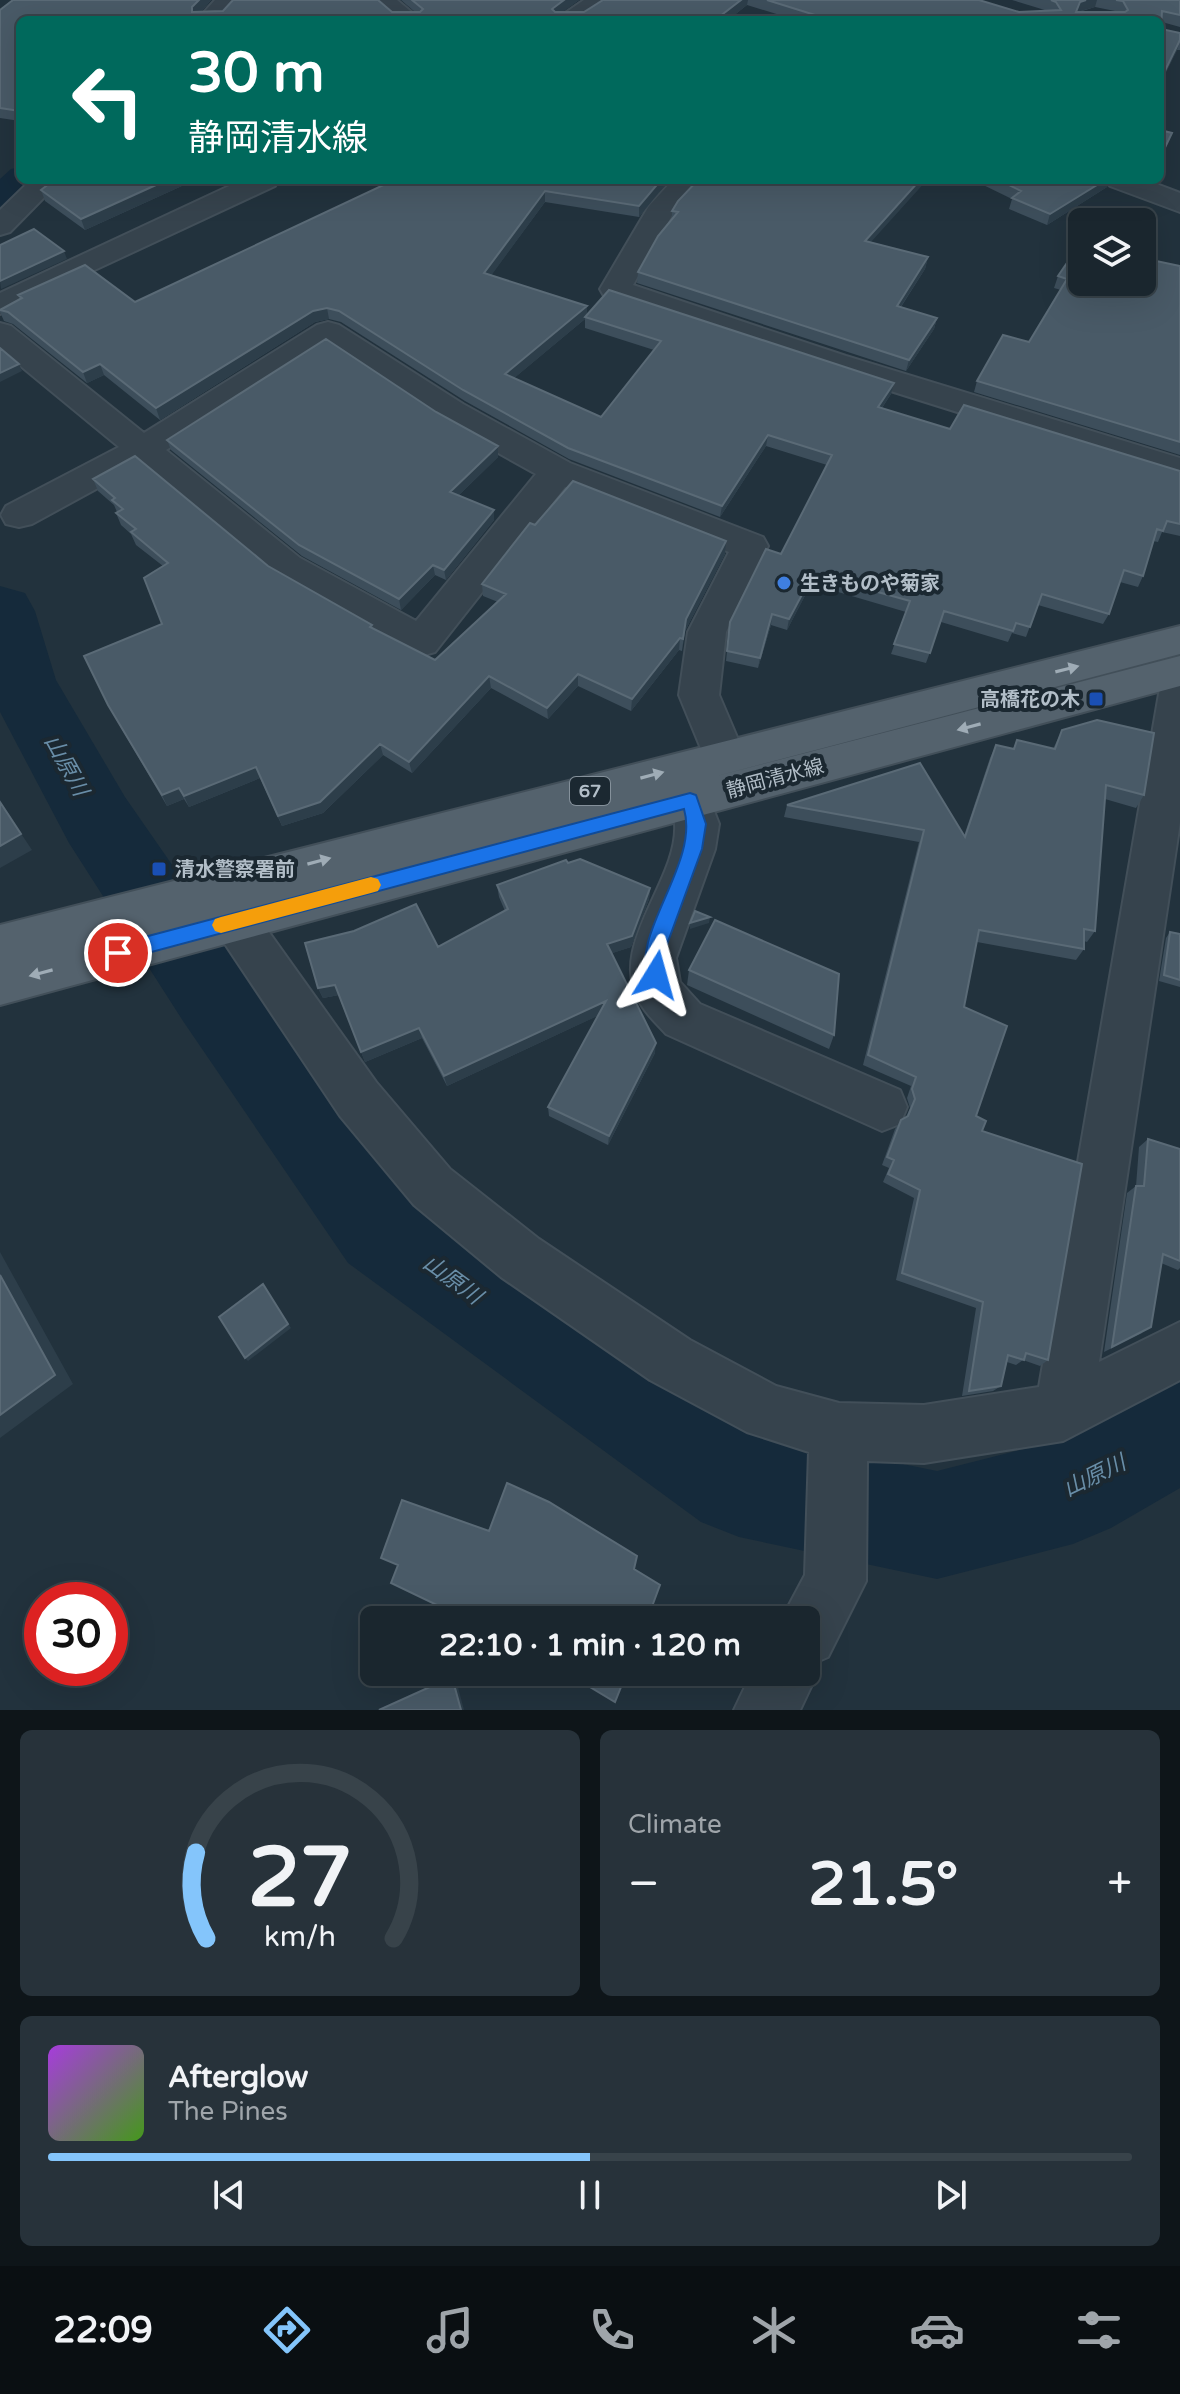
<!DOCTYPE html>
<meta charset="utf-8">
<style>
:root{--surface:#1a262e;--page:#27323a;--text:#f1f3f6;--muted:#9fa5aa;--line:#38434a;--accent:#84c5fb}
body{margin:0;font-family:"Varela Round","Noto Sans JP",sans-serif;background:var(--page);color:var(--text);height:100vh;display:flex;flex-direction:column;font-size:30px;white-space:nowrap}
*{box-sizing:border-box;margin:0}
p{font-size:26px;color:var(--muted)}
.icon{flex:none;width:44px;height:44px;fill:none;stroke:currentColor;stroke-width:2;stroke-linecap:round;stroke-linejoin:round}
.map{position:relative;height:1710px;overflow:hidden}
.side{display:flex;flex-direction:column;gap:20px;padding:20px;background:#0e1519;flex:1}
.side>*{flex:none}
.hud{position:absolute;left:16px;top:16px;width:1148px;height:168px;border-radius:12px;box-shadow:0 8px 32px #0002,0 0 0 2px var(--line);background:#00695c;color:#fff;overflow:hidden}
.buttons{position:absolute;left:1068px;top:208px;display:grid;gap:16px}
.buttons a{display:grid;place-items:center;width:88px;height:88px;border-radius:12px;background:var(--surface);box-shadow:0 8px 32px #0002,0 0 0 2px var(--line);font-size:40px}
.speed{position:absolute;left:24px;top:1582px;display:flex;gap:16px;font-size:40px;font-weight:700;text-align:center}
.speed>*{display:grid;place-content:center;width:104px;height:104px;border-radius:50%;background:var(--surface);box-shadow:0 8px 32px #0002,0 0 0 2px var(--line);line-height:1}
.speed .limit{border:12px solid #d22;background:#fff;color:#111}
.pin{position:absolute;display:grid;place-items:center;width:68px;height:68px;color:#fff;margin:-34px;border:4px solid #fff;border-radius:50%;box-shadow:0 2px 8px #0007}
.me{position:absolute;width:88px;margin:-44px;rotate:8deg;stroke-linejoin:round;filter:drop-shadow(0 0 6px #0008)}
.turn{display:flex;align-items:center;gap:28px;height:168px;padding:0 40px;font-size:36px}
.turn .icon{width:104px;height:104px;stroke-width:2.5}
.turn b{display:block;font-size:56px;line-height:68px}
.big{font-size:60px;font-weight:700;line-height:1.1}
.side .tile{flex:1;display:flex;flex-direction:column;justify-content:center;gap:12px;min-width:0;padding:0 28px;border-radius:12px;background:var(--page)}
.side .dial{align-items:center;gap:0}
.dial svg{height:208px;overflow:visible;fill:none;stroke:var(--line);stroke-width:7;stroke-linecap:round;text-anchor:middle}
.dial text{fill:var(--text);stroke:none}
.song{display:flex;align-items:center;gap:24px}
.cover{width:96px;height:96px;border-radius:12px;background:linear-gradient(135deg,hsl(280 70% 55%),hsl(100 70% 35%))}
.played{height:8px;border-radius:4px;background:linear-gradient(90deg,var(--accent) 50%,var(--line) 50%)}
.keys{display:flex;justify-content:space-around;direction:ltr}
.heat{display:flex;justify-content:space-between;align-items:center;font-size:44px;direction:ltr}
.side .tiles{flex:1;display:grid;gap:20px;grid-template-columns:1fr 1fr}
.tile:last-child{grid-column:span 2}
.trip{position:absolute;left:360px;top:1606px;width:460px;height:80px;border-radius:12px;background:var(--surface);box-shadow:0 8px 32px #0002,0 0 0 2px var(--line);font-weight:700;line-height:80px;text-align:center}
.tab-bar{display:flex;height:128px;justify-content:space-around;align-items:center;background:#0a0f12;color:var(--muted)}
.tab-bar .icon{width:56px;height:56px}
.tab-bar .on{color:var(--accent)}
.tab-bar b{font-size:36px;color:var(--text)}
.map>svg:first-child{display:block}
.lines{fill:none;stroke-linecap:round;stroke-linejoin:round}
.river{fill:#152a3b;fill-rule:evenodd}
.minor-casing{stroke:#424f59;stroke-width:4}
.major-casing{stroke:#424f59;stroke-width:4}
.minor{fill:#36434d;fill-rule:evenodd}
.major{fill:#54626d;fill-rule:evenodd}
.wall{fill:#3d4e5b;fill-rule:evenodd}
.shaded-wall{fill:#2d3e4a}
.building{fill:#495a67;stroke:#5a6a76;stroke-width:2}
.oneway{fill:#9facb6}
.route{fill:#1a73e8;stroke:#114b97;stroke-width:2}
.slow{fill:#f59e0b}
.shop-dot{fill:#3f7fe0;stroke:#1b2831;stroke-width:3}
.transit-dot{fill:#1a4fb4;stroke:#1b2831;stroke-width:3}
.labels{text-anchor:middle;stroke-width:8;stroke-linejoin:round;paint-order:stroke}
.shield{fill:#1b2831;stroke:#85919b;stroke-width:2}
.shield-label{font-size:18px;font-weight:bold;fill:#b2bec8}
.poi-label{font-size:20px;font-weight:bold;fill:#b2bec8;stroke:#1b2831;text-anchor:start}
.street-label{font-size:20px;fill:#b2bec8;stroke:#1b2831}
.water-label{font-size:22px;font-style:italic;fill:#698ea8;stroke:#1b2831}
</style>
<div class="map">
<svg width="1180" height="1710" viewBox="0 0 1180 1710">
<rect width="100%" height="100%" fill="#22323d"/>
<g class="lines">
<path class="river" d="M20 167V180H55L19 219 0 224V179L11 169Z
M0 586 25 593 35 611 56 680 125 797 243 967 416 1195 761 1435 937 1471 1056 1441 1143 1393 1180 1378V1488L1111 1528 1073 1544 937 1579 739 1537 701 1522 348 1263 183 1021 69 843 0 712Z"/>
<g class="minor-casing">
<path id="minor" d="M215 0H241L223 20H197Z
M370 0H397L421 20H393Z
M584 0H613L584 20H555Z
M31 180H61L10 232 0 235V210Z
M242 180H279L275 186 0 314V293Z
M673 180H703L675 210 633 285 846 356 1180 458V482L824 370 604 296 600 289 649 206Z
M1106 180H1146L1180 193V212L1110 186Z
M328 322 339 325 463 404 570 463 763 537 768 546 726 632 719 695 745 756 739 768 724 773 709 768 679 695 688 632 729 552 565 487 435 652 421 656 407 652 274 576 140 465 32 524 19 527 6 524 1 515 6 506 119 447 0 349V323L11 326 144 433 317 325ZM328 346 439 420 536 474 416 621 300 558 166 450Z
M1180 673V822L1099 1362 1180 1322V1380L1063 1441 924 1463 867 1461 866 1581 828 1657 814 1663 818 1672 800 1710H734L752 1672H806V1620H781L805 1575 809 1452 747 1432 650 1380 501 1277 414 1205 340 1116 219 935 197 887 203 874 219 868 235 874 251 907 376 1082 450 1169 539 1239 690 1340 776 1386 839 1403 924 1405 1039 1387 1160 688 1166 677Z
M690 783 705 788 719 824 715 849 676 958 680 982 700 1004 900 1090 907 1107 900 1124 882 1131 666 1034C658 1025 648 1016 642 1006 603 949 679 881 675 824 675 816 671 807 669 800L675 788Z"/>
</g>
<g class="major-casing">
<path id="major" d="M1180 626V654L713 777 1180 656V686L0 1005V925Z"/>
</g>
<use href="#minor" class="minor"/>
<use href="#major" class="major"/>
</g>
<path class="wall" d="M211 0 201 12H415L401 0H579L562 12H584L603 0H979L1019 12 1048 11 1012 0H1180V27L1162 22 1161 29 1180 33V50H1177L1160 84V20H796L747 5 728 20H20V121L0 118V10ZM1095 7 1120 12H1079Z
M54 180H195L85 230 45 201 41 190Z
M382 180H669L639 217 545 202 491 275 587 306V314L891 394 882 408 950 429 1180 471V536L1162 532 1158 542 1153 541 1143 576 1138 587 1120 582 1109 614 1103 624 1038 605 1026 637 1012 633 1008 642 941 622 926 663 891 654 906 612 811 584 787 630 771 625 758 668 726 661 730 622 781 554 827 465 766 446 720 517 569 459 465 401 341 322 329 319 315 322 160 420 104 375 87 383 13 324 4 321 0 312V309L20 300 18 295 135 302 387 183ZM585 319V328L654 350 601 417 514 378Z
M973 180H1110L1107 187 1047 225 1009 209 1012 199Z
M672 211 871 242 928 257 925 269 901 307 937 318 934 329 906 371 637 283 638 272 672 219Z
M1180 266V455L974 392 977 381 1029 342 1061 290 1054 288 1058 276 1082 282Z
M167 440 498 457 459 495 494 510V520L446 580 435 575 401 610 302 556 171 450Z
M93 479 268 566 372 625 373 628 435 660 498 602 483 596 482 584 535 525 725 554 685 631 682 651 679 650 631 711 578 686 548 719 491 688 412 773 383 755 323 813 282 826 260 778 189 807 184 799 167 806 114 716 84 656 162 624 163 566 136 545 131 534 121 525 116 513 117 512 114 505 98 491Z
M1062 730 1144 795 1136 808 1105 799 1095 931 1087 942 1084 941V949L1076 960 977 942 964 1007 976 1116 982 1131 1048 1360 1040 1366 1023 1360 1016 1365 1007 1362 1001 1386 993 1391 962 1396 976 1308 896 1280 914 1198 883 1182 889 1168 882 1165 895 1129 901 1120 906 1117 910 1108 907 1098 911 1086 863 1065 919 842 784 817 787 805 964 836 990 758 996 745 1013 749 1017 740 1053 749Z
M568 863 650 888 649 899 631 947 612 953 655 1053 608 1145 549 1116 548 1107 599 1015 447 1086 422 1038 365 1062 339 995 323 998 318 988 438 947 505 911 499 897 497 885Z
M1170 932 1180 934V987L1159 981 1166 938Z
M689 970 834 1035 829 1049 687 985Z
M1148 1139 1180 1149V1268L1178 1270 1161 1263 1142 1333 1104 1352 1127 1193 1136 1186 1139 1147Z"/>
<path class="shaded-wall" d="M199 0H211L194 20 192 7Z
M564 0H579L552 20V9Z
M741 0H748L747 5 728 20H715Z
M1086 0H1097L1095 7 1077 12 1074 20 1080 2Z
M1180 40 1177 50 1160 84V81Z
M167 180H195L85 230 81 219Z
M661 180H669L639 217V206Z
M920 180H927L862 252 865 241Z
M1105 180H1110L1107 187 1047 225 1050 214Z
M545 191V202L485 284 484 273Z
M64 251 67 259 1 289 0 281Z
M928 257 925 269 894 317 897 306Z
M587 306V317H585V319L506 385 505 374Z
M327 308 329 319 315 322 160 420 156 408 313 311Z
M937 318 934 329 906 371 909 360Z
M19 364 22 371 0 382V373Z
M100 364 104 375 87 383 83 372Z
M894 383 891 394 875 418 878 407Z
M768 435 766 446 720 517 722 506Z
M498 446V457L452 502 450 492Z
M494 510V520L446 580 444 570Z
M726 541 725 554 685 631 682 651 686 619Z
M433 565 435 575 401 610 399 599Z
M813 574 811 584 787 630 789 619Z
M772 614 771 625 758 668 760 658Z
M680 638 679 650 631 711 632 699Z
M578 674V686L548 719 547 708Z
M489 676 491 688 412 773 409 762Z
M380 744 383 755 323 813 282 826 278 816Z
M256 767 260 778 189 807 184 796Z
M179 788 184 799 167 806 162 795Z
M0 802 32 850 0 868Z
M650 888 649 899 631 947 607 955V944Z
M710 917 709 923 690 929V923Z
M335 985 339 995 323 998 318 988Z
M606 1001V1012L447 1086 444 1076Z
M419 1028 422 1038 365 1062 361 1052Z
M656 1043 655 1053 608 1145 609 1136Z
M0 1252 73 1384 0 1438Z
M263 1284 291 1328 248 1361 245 1358Z
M455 1676 464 1710H461L452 1677Z"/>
<path class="building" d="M13 0H199L192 7V12L223 11 233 0H378L392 12H420L423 9 412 0H564L552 9 555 12H584L603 0H741L715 20H20V111L0 108V10Z
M767 0H979L1019 12 1061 10 1056 2 1051 0H1086L1080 2 1076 12H1125L1128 10 1123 1 1116 0H1180V15L1162 11 1161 29 1180 33V40L1160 81V20H831Z
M1160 130 1172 133 1160 158Z
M54 180H167L81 219 41 190Z
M394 180H661L639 206 545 191 484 273 587 306 505 374 601 417 661 341 585 317 609 290 894 383 878 407 950 429 964 405 1180 471V524L1167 521 1163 531 1157 529 1143 576 1124 570 1109 614 1042 594 1030 627 1016 623 1013 631 944 611 930 653 894 644 910 601 813 574 789 619 772 614 760 658 727 651 730 622 766 549 781 554 832 455 768 435 722 506 568 448 463 390 339 311 327 308 313 311 156 408 100 364 83 372 8 312 0 310 22 298 18 295 85 265 135 302Z
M698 180H920L865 241 928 257 897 306 937 318 909 360 638 272 658 236 678 212 672 211 678 201Z
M999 180H1105L1050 214 1012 198 1021 191Z
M34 229 64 251 0 281V245Z
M1082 241V282H1142V258L1180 266V442L977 381 1003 335 1029 342 1067 279 1058 276Z
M326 339 436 412 498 446 450 492 494 510 444 570 433 565 399 599 299 545 167 440Z
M0 348 19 364 0 373Z
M135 456 268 566 372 625 370 627 435 660 506 594 482 584 530 523 535 525 573 481 726 541 686 619 683 639 680 638 632 699 578 674 547 708 489 676 409 762 380 744 320 802 278 816 256 767 184 796 179 788 162 795 108 705 84 656 162 624 144 578 168 563 131 532 136 529 116 513 123 509 112 500 115 498 93 479Z
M1097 720 1154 733 1144 795 1106 785 1095 931 1084 929V949L979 930 964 1007 1007 1026 976 1116 986 1121 982 1131 1082 1164 1048 1360 1026 1353 1024 1360 1008 1355 1001 1386 969 1391 983 1302 902 1273 920 1190 888 1174 894 1160 887 1157 901 1120 908 1116 915 1099 912 1089 916 1077 868 1055 924 830 787 805 920 763 965 837 996 745 1014 749 1017 740 1055 749 1062 730Z
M0 802 21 834 0 846Z
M580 859 650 888 632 936 607 944 656 1043 609 1136 548 1107 606 1001 444 1076 419 1028 361 1052 335 985 318 988 305 943 354 931 416 904 438 947 508 909 497 885 566 860 568 863Z
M695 911 710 917 690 923Z
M715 920 839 974 834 1035 689 970Z
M1170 932 1180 934V980L1164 975Z
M1148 1139 1180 1149V1261L1163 1254 1151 1327 1112 1347 1136 1186H1144Z
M0 1275 55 1375 0 1415Z
M263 1284 288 1324 245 1358 219 1317Z
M507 1483 549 1502 637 1556 634 1569 660 1585 647 1620H468L391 1583 398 1565 381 1558 402 1500 489 1531Z
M565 1672H627L615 1702Z
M452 1677 461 1710H379Z"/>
<defs><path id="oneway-solid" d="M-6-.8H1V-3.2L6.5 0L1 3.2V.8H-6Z" transform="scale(2)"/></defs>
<g class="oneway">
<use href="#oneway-solid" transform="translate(1067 669) rotate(-14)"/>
<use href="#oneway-solid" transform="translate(969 727) rotate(165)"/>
<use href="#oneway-solid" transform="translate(652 775) rotate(-15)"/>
<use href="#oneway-solid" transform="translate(319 861) rotate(-15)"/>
<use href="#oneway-solid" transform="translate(41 973) rotate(165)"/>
</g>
<path class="route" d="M690 793 696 795 706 824 702 849 662 958 665 975 662 981 656 983 649 981C628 936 700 864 684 809L118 961 111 959 108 953 111 947 118 944Z"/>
<path class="slow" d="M371 877 378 879 381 885 378 891 371 893 221 933 215 931 212 925 215 919 221 917Z"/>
<circle class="shop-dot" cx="784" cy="583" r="8"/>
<g class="transit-dot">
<rect x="1088" y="691" width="16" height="16" rx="4"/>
<rect x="151" y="861" width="16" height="16" rx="4"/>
</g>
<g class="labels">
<rect class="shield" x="570" y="777" width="40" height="28" rx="6"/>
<g class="shield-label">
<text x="590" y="797">67</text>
</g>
<g class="poi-label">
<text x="800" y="590">生きものや菊家</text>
<text x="1080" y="706" text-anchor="end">高橋花の木</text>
<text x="175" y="876">清水警察署前</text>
</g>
<g class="street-label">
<text transform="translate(775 778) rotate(-15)" y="7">静岡清水線</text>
</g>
<g class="water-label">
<text transform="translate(67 765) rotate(61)" y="8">山原川</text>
<text transform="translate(453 1279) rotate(36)" y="8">山原川</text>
<text transform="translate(1094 1475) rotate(-26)" y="8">山原川</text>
</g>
</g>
</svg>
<div class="buttons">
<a><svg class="icon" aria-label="layers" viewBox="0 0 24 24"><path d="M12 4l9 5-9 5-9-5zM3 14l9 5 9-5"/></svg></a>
</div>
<div class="speed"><div class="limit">30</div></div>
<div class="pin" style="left:118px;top:953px;background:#d93025"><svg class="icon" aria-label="arrive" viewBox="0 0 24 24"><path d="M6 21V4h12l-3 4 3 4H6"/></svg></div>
<svg class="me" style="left:656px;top:975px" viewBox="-20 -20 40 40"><path d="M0-17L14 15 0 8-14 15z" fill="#1a73e8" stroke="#fff" stroke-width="4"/></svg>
<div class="trip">22:10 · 1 min · 120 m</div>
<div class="hud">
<div class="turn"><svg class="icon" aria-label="left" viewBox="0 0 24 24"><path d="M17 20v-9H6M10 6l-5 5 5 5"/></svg><div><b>30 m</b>静岡清水線</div></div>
</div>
</div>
<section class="side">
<div class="tiles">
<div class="tile dial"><svg viewBox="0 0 100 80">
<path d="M14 69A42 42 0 1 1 86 69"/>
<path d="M14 69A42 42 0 0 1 10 36" stroke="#84c5fb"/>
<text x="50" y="56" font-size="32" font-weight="700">27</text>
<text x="50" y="72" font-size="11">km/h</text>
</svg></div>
<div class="tile"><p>Climate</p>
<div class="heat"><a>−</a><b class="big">21.5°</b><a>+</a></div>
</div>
<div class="tile">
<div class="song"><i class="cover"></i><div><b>Afterglow</b><p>The Pines</p></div></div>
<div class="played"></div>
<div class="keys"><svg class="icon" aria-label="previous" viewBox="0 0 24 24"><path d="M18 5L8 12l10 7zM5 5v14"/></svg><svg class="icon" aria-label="pause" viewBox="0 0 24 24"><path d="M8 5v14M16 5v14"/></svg><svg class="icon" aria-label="next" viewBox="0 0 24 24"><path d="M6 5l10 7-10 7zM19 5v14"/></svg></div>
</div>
</div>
</section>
<nav class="tab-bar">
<b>22:09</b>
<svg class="icon on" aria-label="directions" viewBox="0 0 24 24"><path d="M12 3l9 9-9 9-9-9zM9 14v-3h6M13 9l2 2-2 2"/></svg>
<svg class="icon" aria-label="music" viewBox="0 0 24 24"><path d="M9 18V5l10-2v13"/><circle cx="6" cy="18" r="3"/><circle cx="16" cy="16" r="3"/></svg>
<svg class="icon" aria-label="phone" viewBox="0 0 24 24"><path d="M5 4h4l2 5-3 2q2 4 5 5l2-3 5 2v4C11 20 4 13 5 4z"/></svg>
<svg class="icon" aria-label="climate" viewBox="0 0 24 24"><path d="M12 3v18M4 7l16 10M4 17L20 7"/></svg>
<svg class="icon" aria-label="car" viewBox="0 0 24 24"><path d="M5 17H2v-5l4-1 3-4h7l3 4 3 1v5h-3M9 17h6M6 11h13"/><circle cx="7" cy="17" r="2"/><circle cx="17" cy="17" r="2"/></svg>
<svg class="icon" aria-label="filters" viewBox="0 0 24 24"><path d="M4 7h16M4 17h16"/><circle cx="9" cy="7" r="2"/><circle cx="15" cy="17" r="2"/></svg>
</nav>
